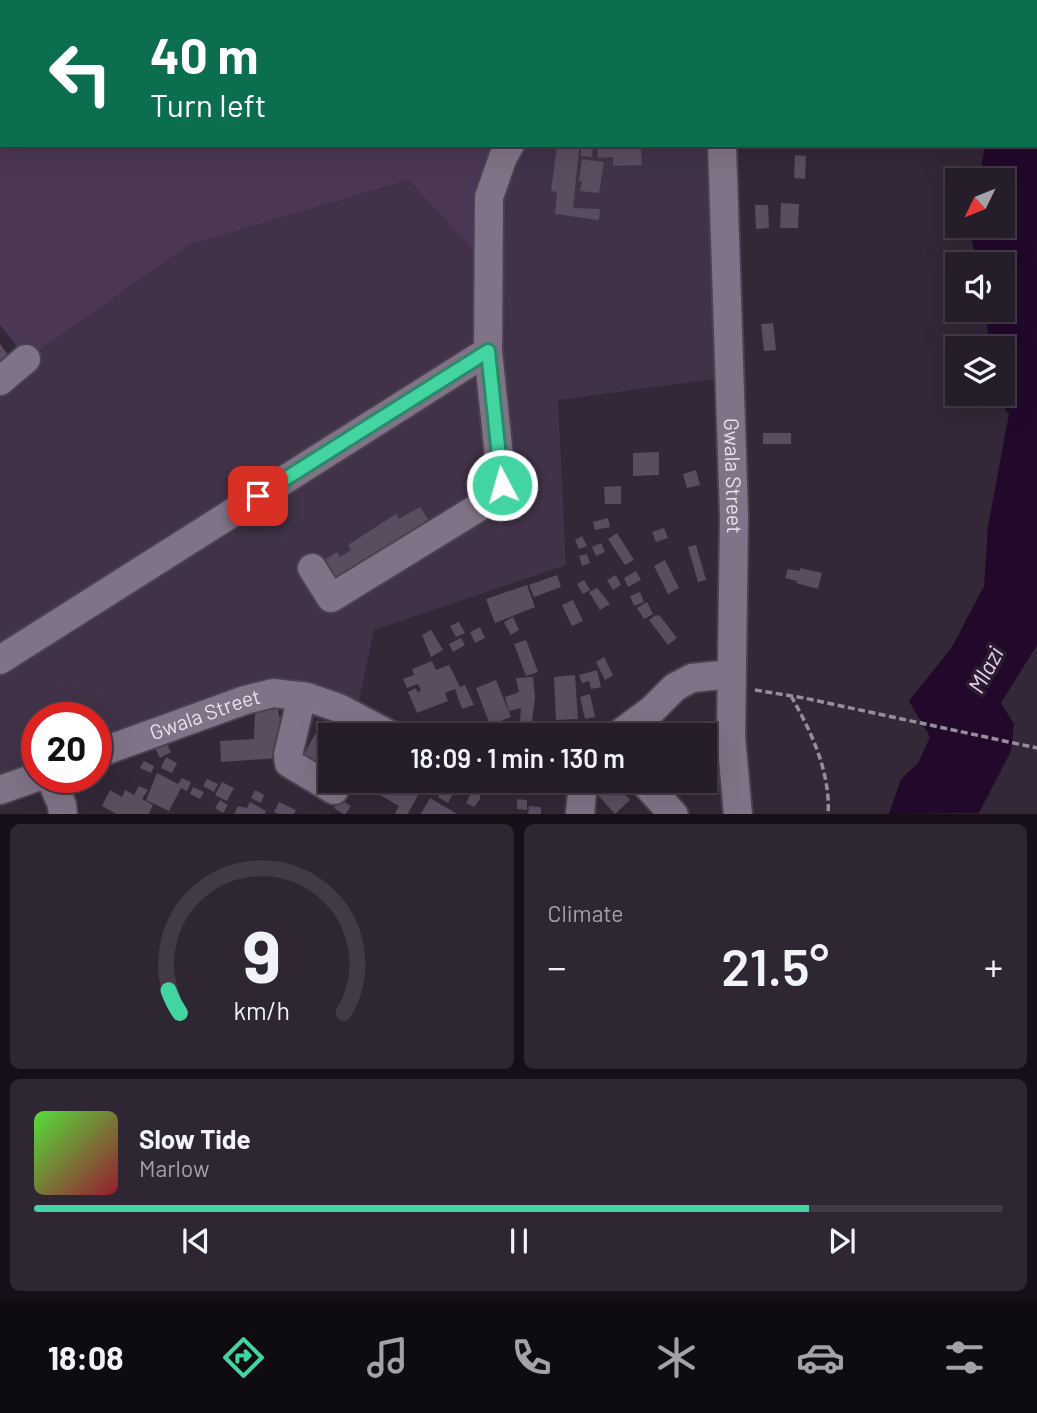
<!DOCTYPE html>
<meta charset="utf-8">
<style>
:root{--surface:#261d2a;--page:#2e2632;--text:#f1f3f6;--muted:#a4a2a8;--line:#423b47;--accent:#42d4a1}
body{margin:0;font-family:Barlow,sans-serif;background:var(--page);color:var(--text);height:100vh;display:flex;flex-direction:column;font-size:26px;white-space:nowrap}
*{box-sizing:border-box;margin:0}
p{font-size:23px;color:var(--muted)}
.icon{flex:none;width:38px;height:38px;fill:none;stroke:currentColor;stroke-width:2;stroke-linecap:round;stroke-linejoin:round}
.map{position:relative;height:814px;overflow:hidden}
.panel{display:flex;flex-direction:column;gap:10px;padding:10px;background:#151017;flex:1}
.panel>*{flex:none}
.top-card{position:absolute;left:0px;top:0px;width:1038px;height:147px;box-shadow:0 7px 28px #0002,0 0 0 2px var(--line);background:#0b6e4f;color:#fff;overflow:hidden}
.needle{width:46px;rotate:227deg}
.tools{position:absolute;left:945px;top:168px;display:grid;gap:14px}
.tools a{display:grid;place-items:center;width:70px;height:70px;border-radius:0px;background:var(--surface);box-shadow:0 7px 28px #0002,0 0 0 2px var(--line);font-size:35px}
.speed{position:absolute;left:21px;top:702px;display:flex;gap:14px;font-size:35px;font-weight:700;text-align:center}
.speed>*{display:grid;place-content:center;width:91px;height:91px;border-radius:50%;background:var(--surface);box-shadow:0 7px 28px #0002,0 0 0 2px var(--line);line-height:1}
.speed .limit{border:10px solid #d22;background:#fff;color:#111}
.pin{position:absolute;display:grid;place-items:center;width:60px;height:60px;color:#fff;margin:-30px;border-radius:14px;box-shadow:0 4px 10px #0006}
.me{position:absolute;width:77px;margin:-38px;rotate:354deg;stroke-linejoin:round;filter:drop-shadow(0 0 5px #0008)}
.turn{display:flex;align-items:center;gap:24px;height:147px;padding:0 35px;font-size:32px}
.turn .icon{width:91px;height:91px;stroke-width:2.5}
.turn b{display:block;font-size:49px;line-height:60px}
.big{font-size:52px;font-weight:600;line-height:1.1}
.panel .widget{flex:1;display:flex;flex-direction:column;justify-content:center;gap:10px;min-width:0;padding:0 24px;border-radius:10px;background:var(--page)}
.panel .dial{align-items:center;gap:0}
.dial svg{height:182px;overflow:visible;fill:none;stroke:var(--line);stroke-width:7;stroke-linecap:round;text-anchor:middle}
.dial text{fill:var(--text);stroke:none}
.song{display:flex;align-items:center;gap:21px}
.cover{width:84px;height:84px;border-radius:10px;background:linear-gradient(135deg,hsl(110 70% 55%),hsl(350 70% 35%))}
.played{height:7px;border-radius:4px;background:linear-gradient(90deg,var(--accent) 80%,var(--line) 80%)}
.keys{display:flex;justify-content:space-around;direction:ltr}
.heat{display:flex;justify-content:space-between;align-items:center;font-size:38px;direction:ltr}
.panel .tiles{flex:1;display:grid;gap:10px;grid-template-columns:1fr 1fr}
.widget:last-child{grid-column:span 2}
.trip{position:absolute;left:318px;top:723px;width:399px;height:70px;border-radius:0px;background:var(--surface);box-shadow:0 7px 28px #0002,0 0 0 2px var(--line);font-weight:600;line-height:70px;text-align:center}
.tab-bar{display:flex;height:112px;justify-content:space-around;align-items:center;background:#0f0c11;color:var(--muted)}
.tab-bar .icon{width:49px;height:49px}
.tab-bar .selected{color:var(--accent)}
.tab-bar b{font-size:32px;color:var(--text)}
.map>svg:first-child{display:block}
.built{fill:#413248}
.green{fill:#4b3654}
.water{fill:#22092c}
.building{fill:#5a4d60}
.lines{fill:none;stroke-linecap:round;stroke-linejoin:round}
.minor-casing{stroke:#4b4250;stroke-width:32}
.path{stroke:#978d9b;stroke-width:3.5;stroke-dasharray:7 3.5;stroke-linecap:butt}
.minor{stroke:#817387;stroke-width:28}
.route-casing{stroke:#2b8a69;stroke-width:18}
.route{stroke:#42d4a1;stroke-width:12}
.labels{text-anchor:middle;stroke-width:7;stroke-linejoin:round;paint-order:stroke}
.street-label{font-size:21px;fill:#e8e1ec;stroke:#291d2e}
.water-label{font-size:23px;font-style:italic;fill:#ebd0f7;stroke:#291d2e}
</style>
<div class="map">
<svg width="1037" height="815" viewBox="0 0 1037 815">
<rect width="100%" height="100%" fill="#332738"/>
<path class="built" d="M509 145H722L729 377 558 400 566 565 374 630 356 716 307 695 96 754V718H37V777L0 790V382L27 359 189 245 410 180 480 258Z"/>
<path class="green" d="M0 0H625L2 2V145H509L480 258 409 180 189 245 27 359 0 325Z"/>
<path class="water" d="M1010 0H1037V645L1001 703 1014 724 1011 751 979 813 889 814 901 779 918 763 930 737 909 701 952 647 984 586 988 526 1009 414 992 394H1003V348H989L986 310H1003V264H978L970 234 971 226H1003V180H979L985 145H1036V2H1010Z"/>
<path class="building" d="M557 145 579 149 573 208 600 209 599 220 555 214 557 192 551 191Z
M581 145H593L592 157 581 156Z
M597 145H641L642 165 613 166V157L598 158Z
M795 155 806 156 805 179 794 178Z
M582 159 604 162 599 193 580 191 582 181H579Z
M781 203 799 204 798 228H780Z
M755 205H768L769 228 756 229Z
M773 323 776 350 764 351 761 324Z
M0 344 9 356 0 363Z
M763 433H791V444H763Z
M659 452V475L633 476V453Z
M696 470 700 485 687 488 683 474Z
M621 486V504H605L604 487Z
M420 507 431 524 334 586 320 563 337 552 340 557 351 550 348 545 396 514 399 519Z
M608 518 610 527 595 530 593 522Z
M664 528 668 538 656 542 652 532Z
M617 533 634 560 625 565 608 539Z
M582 536 587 546 579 549 575 540Z
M601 543 605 552 596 556 592 547Z
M696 545 706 580 698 582 688 547Z
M587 554 590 563 582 566 579 556Z
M665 560 679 588 668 594 654 566Z
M800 568 822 573 818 589 796 583 797 581 785 578 788 569 800 571Z
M636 571 641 580 628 587 624 578Z
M557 575 561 587 534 597 529 585Z
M616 575 621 585 613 590 607 580Z
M584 580 590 590 583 594 577 584Z
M527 585 535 607 495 623 486 599Z
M597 588 610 604 600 610 589 592Z
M640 592 644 602 634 606 630 596Z
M573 600 583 621 572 626 562 605Z
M647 602 653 614 644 619 637 608Z
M656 615 660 616 677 638 668 645 649 620Z
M513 617 519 630 511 635 504 622Z
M459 622 465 633 456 637 450 626Z
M480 627 485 638 475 643 470 632Z
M431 630 443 650 431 657 422 635Z
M461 638 465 645 453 652 449 644Z
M526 640 538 672 526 676 514 644Z
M604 657 613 675 605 680 596 662Z
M432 661 436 670 449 665 460 687 465 685 474 705 462 709 455 689 445 693 448 701 417 713 408 692 416 688 417 692 421 691 418 684 407 688 403 679 414 675 412 669Z
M597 670 601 687 591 689 589 681 582 683 579 675Z
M575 675 578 719 556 720 554 677Z
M533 677 535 698 530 735H519L521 708 509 711 505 697 519 692 516 678Z
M496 680 511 717 490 725 476 688Z
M590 694 595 717 585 719 580 697Z
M278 708 279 717 289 716 290 729 279 730V737H276L278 758 221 762 220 741 254 739 255 710Z
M315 734 331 743V769L322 764 317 774 307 768 312 759 304 754Z
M166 742 171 752 160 758 155 748Z
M166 757 177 763 172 773 161 768Z
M144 761 154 766 151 773 140 768Z
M157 773 178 784 182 778 191 782 187 791 181 788 169 811 146 800Z
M207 779 218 784 214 792 203 786Z
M354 780H398L420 792 407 815H394L399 806Z
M612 780 630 800 615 814 597 794Z
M222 782 234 788 227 801 215 795Z
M139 786 148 790 142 799 153 805 148 815H118L102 806 110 790 122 797 125 790 134 795Z
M193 787 204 792 200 799 190 794Z
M442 789 453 794 448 803 438 797Z
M255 790 264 795 261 803 251 798Z
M472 791 480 795V799L474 807 466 803Z
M430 798 459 815H420Z
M340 799 351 806 345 815 334 808Z
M517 799 527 800V810L517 809Z
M220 800 228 805 223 813 215 808Z
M250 802 266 811 264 815H234L238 806 247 808Z
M279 802 296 810 293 815H281L274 812Z
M529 806 541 807V815H528Z"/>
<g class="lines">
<g class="minor-casing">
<g id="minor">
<path d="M715 0V2"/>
<path d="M625 2 628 0"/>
<path id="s1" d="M722 145 734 517 731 737 738 815"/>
<path d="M0 381 26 359"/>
<path d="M312 568 331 598 497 496 502 485 488 351 489 197 503 157 510 145"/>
<path d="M0 660 488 351"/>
<path d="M302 696 288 755 289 763 334 790"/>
<path d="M618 735 653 709 675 687 692 678 731 674"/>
<path id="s2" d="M96 754 245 700 273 693 307 697 339 708 390 735"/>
<path d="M50 777 62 805 63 815"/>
<path d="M642 780 674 815"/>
<path d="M0 790 37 777"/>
<path d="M580 815 583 780"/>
</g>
</g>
<path class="path" d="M755 690 804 698 1037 748
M791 696C811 731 831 773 828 815"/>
<use href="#minor" class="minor"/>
</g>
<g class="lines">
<g class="route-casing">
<path id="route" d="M258 496 488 351 502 485"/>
</g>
<use href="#route" class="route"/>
</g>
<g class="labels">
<g class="street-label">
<text dy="7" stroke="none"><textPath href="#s1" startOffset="331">Gwala Street</textPath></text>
<text dy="7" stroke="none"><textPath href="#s2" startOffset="116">Gwala Street</textPath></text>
</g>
<g class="water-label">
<text transform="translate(986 670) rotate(-62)" y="8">Mlazi</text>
</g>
</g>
</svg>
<div class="tools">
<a><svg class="needle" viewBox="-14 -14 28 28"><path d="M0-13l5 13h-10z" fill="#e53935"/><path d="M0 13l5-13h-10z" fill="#a4a2a8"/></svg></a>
<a><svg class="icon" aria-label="sound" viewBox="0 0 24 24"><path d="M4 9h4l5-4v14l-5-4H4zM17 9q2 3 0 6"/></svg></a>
<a><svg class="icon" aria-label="layers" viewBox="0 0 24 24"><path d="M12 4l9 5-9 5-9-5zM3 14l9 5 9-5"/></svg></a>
</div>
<div class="speed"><div class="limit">20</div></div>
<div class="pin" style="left:258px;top:496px;background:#d93025"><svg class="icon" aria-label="arrive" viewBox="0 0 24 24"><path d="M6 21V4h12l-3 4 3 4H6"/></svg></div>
<svg class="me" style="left:502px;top:485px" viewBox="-20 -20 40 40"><circle r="17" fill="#42d4a1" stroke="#fff" stroke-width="3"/><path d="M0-11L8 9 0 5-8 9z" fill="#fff"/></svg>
<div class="trip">18:09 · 1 min · 130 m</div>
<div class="top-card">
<div class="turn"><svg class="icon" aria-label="left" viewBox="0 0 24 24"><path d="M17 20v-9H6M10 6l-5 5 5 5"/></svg><div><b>40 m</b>Turn left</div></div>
</div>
</div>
<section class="panel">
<div class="tiles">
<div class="widget dial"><svg viewBox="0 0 100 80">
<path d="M14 69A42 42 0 1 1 86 69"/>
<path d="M14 69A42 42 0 0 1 9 59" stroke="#42d4a1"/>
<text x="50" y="56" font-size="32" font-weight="700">9</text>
<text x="50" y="72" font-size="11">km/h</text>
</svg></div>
<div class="widget"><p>Climate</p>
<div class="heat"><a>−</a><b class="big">21.5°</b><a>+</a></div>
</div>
<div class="widget">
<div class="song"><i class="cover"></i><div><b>Slow Tide</b><p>Marlow</p></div></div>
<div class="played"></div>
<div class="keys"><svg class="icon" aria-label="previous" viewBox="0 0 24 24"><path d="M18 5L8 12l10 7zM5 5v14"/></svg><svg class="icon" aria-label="pause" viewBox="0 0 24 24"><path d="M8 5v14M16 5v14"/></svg><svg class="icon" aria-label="next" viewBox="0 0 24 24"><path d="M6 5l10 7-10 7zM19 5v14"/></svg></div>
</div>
</div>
</section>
<nav class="tab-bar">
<b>18:08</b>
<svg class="icon selected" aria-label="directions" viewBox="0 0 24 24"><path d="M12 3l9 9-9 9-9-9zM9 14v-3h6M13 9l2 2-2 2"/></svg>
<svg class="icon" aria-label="music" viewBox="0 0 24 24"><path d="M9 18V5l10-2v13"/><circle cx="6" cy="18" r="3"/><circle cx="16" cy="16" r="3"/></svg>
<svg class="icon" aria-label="phone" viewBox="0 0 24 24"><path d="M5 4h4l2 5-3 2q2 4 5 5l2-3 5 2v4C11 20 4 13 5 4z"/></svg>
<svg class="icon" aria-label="climate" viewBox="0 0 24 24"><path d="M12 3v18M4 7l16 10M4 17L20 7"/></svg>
<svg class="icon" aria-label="car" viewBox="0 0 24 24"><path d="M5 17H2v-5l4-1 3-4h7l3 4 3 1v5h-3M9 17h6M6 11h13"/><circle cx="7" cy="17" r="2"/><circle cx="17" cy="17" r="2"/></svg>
<svg class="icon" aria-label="filters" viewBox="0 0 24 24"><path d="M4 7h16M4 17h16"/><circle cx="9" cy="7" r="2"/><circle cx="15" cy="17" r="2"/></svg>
</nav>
